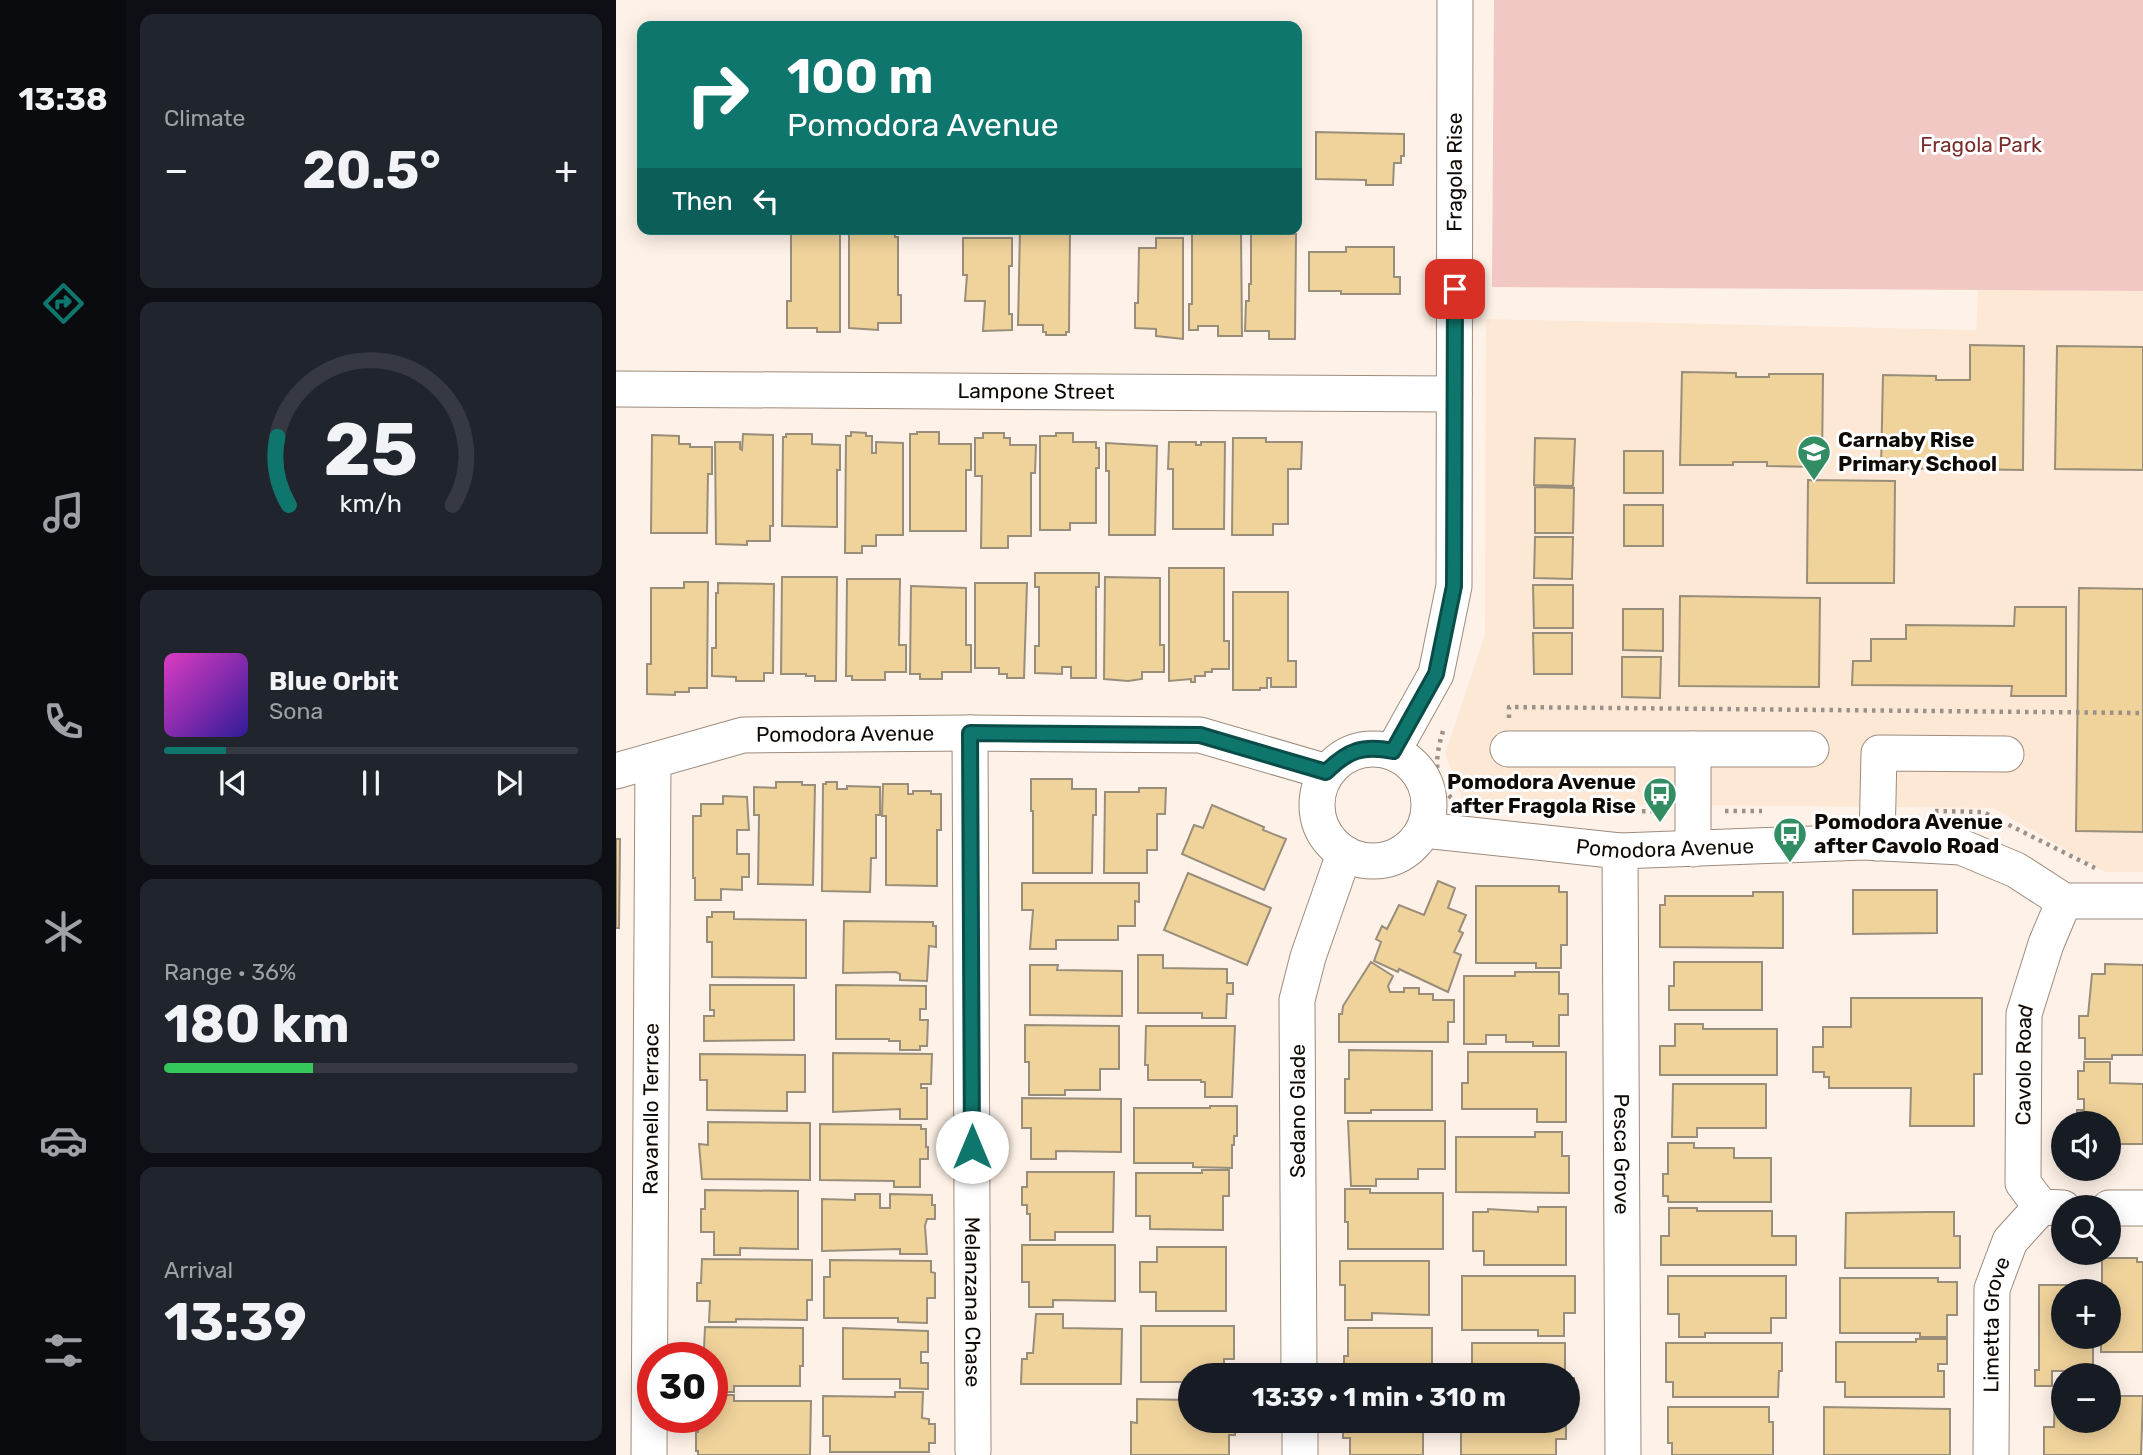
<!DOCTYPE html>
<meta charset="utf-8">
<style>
:root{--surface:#171b24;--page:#20242c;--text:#f1f3f6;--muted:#9ea1a6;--line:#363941;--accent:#0f766e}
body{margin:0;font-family:Rubik,sans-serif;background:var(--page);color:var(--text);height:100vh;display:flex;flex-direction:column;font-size:26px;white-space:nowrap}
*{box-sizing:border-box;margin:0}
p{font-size:23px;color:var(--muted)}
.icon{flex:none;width:38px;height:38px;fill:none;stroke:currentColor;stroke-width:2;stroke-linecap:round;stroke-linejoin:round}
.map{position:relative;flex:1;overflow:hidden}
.side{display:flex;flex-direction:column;gap:14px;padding:14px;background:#0d0f14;width:490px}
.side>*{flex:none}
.hud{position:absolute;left:21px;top:21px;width:665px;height:214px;border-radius:14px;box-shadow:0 4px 18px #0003;background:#0f766e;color:#fff;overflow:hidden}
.tools{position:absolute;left:1435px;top:1111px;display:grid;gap:14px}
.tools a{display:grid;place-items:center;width:70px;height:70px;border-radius:50%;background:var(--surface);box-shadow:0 4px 18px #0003;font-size:35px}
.speed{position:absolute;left:21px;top:1342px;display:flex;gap:14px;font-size:35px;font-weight:700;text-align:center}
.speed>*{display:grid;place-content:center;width:91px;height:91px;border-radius:50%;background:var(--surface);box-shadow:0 4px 18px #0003;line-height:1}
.speed .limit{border:10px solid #d22;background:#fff;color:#111}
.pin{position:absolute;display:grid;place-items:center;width:60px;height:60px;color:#fff;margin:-30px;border-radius:14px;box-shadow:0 4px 10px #0006}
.me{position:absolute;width:77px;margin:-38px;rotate:0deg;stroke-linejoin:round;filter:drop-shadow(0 0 5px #0008)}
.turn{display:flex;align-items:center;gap:24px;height:147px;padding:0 35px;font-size:32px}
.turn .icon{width:91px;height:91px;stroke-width:2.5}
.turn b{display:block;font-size:49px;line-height:60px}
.then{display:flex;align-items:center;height:66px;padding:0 35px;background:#0003;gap:14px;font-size:26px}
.big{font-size:52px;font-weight:700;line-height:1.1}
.side .widget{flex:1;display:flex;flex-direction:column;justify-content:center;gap:10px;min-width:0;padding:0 24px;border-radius:14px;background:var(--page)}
.side .dial{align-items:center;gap:0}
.dial svg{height:182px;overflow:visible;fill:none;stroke:var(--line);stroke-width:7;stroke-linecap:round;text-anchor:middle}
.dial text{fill:var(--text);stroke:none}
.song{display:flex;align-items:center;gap:21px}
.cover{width:84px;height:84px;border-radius:10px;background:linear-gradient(135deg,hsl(310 70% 55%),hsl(250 70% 35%))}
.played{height:7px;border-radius:4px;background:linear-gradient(90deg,var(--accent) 15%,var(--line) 15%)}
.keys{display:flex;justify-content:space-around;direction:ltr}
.heat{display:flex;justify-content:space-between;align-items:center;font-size:38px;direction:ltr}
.charge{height:10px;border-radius:5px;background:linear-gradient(90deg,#34c759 36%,var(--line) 0)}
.trip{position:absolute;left:562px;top:1363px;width:402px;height:70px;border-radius:35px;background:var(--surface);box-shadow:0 4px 18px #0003;font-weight:700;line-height:70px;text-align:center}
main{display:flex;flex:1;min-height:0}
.menu{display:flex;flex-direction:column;width:126px;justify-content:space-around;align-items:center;background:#090b0e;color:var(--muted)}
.menu .icon{width:49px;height:49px}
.menu .active{color:var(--accent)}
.menu b{font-size:32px;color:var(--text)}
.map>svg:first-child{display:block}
.built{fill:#fde8d6}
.green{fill:#f2c8c4}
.building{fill:#f0d29b;stroke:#998e7a;stroke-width:2}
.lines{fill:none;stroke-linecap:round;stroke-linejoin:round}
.minor-casing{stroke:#9e8b7c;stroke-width:37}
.path{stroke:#9b9189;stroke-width:4.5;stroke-dasharray:3.5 5;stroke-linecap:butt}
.minor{stroke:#fff;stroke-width:35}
.route-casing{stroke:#0a4d48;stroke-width:18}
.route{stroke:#0f766e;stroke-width:12}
.labels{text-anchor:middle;stroke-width:6;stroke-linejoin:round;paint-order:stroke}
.park-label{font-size:21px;fill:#7a2d2b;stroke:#fff}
.street-label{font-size:21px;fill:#100a05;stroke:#fff}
.poi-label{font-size:21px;font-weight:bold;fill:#100a05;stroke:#fff;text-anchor:start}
</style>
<main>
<nav class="menu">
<b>13:38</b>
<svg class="icon active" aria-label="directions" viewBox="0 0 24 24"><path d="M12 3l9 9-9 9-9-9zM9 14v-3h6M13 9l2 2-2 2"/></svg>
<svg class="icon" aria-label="music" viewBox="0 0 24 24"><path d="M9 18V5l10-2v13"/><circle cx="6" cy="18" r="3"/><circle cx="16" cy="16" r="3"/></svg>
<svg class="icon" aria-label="phone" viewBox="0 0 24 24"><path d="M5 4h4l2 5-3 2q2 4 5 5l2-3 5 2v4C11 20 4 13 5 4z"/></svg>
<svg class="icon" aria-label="climate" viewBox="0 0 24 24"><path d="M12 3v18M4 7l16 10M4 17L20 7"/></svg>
<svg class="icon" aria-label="car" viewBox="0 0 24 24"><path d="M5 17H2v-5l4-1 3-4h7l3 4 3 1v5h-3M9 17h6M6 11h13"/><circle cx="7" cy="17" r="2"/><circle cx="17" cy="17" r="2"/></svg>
<svg class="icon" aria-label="filters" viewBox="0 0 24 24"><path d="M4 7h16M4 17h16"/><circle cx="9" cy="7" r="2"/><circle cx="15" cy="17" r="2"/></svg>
</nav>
<section class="side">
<div class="widget"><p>Climate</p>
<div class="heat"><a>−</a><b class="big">20.5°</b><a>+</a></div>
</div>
<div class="widget dial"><svg viewBox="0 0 100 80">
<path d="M14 69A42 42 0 1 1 86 69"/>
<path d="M14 69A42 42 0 0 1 9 39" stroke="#0f766e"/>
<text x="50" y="56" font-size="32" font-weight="700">25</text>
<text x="50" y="72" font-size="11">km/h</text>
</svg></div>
<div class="widget">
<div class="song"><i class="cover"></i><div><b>Blue Orbit</b><p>Sona</p></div></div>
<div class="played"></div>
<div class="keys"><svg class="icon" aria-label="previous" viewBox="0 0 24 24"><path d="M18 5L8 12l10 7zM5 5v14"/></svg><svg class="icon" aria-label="pause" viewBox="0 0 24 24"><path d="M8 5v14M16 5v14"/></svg><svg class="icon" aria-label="next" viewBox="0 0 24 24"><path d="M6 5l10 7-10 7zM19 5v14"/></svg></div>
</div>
<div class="widget"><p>Range · 36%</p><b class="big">180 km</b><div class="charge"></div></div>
<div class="widget"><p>Arrival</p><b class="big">13:39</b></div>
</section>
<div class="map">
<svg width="1527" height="1455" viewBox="0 0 1527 1455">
<rect width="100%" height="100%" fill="#fef2e8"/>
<path class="built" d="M1363 272H1527V872H1489L1377 808 848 803 829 754 869 634 870 319 1360 330Z"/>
<path class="green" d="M878 0H1527V291L876 287Z"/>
<path class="building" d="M700 132 788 134V156H785V163H778L777 185H750V180L700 179Z
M175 229H224V332H201V328H171V301H175Z
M233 229H279V237H282V295H285V323H262V330L233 328Z
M404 229H454L453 332H450V335H430V332H427V325H402Z
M576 229H608V233H625L626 336H602V326H582V330H573V304H576Z
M635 234H680L679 339H653V331H629L630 301H633V284H635Z
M347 238H396V266H393V314H396V330L367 331 369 301H349L351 275H347Z
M540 238H567V339L540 336V329L519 328V303H522L523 248H540Z
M730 247H778V277H784V294H725V291H693V252H730Z
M1354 345 1408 346 1407 470 1265 468 1267 375 1320 376V380H1354Z
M1441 346 1527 347V470L1439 469Z
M1066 372 1120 373V377H1153V374H1207L1206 467 1151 466V462H1117V465H1064Z
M235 432 250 433V436H256V453H260V442L287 443V535H260V546H246V553H229L230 436H235Z
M301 432H323V444H355V470H350V531H294V434H301Z
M367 433H388V438H394V445H420L419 473H415V536H392V548H365L366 476H359V438H367Z
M440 433H457V442H480V448H483V468H480V523H454V530H424V436H440Z
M127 434 157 435V526H154V541H131V545L100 544 99 442H124V449L126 450Z
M170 434H196V444L224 445V470H221V527L166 526 167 437H170Z
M36 435 63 436V444H74V447H96V474H92L91 533H35Z
M617 438H650V442H686L685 469H672V524H657V535H616Z
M919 438 959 439 957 486 918 485Z
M553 442H580V445H585V442H609L608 529H557V469H552Z
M490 443 541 446 539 535H493V471H490Z
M1008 451H1047V493H1008Z
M1192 480 1279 481 1278 583H1191Z
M919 487 958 488 957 533H919Z
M1008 505H1047V546H1008Z
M919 537H957L956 579 918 578Z
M553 568H608V641H613V669H596V672H589V676H579V682H575V679L553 681Z
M419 573H483V587H480V678H455V667H446V674L419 673V646H423V587H419Z
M166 577H221L220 681H199V676H190V674H165Z
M489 577 544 578V645H548V672H526V679L512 681 488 679Z
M231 579H284L283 645H290V672H269V680H236V676H230Z
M68 582H92L91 688H73V692H59V695L31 694V664H35V588H68Z
M102 583 158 584 157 673H148V681H120V677L96 676V648H100V593H102Z
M359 583H411L408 678H391V674H383V668H359Z
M917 585H957V628H918Z
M295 586 350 588V645H355V672H326V679H304V674H294Z
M1463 588 1527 589V832L1460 831Z
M617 592H672V661H680V687H655V678H651V688H644V690H617Z
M1064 596 1204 598 1203 687 1063 686Z
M1399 607H1450V696H1395L1396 686 1236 685 1237 661H1255V639H1290V625L1398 626Z
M1007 609H1047V651L1007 650Z
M917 633H956V674H918Z
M1006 657H1045L1044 698 1006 697Z
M415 779H456V789H480V815H477L476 873H417V811H415Z
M160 782H186V785H199L197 885 142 884 143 815H138V787L160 788Z
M210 782H221V789H231V786L264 787V815H260V858H255L254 892 206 891 207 784H210Z
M267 784H292V794H297V791H315V794H325V830H321V886L270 885V816H266Z
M523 788H550L549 814H541V850H531V873H488L489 792H523Z
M107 796 131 797 133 830H121V854H133V877H126V890L105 889V900H79V878H77V816H85V804H107Z
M596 805 648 827 647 830 670 839 648 890 566 854 578 825 587 828Z
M0 839H4L3 928H0Z
M572 873 655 908 631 965 548 930Z
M822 881 839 888 832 908 850 915 843 931 847 933 838 952 845 955 832 992 783 969 782 972 758 961 765 942 760 939 766 926 771 929 783 905 808 915Z
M406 883H523V902L519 901V926H502V940H440V949H414L417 910H406Z
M860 886H943V892H951V945H945V968H920V963H860Z
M1237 890H1321V933L1237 934Z
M1137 892H1167V948L1044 947V905H1049V896H1137Z
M96 912H118V919L190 920V978L96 977V942H91V917H96Z
M228 921 317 922V926H320V947L313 946 311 981 284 980V974L280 972 227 973Z
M522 955H547V968L611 969V983H617V994H611L610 1018H586V1013H522Z
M755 962 777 976 772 986 774 992H788V988H803V994H817V1000H838V1022H832V1042H723V1014H726L727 1006Z
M1058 962H1146V1010H1053V986H1058Z
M1489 964 1527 965V1055H1496V1059H1469V1038H1463V1016H1472L1476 974H1489Z
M414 965H442L441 970 506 971V1016L414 1015Z
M899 972H943V994H952V1015H943V1046H917V1042H890V1035H870V1044H848V976H899Z
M94 985H178V1040L88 1041V1016H98V1010H94Z
M220 985 310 986V1009H304V1020H312L311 1046H304V1050H284V1041H273V1039H220Z
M1235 998H1366V1074H1358V1126H1294L1295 1088H1213V1077H1208V1072H1197V1047H1207V1027H1235Z
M1059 1024H1087V1029H1161V1075H1044V1046H1059Z
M409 1025 503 1026V1069H484V1090H449V1095H413V1062H409Z
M530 1026H619L616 1097H589V1082H585V1080H532V1065H529Z
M733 1050 816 1051V1110H755V1113H729V1079H733Z
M852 1052H950V1122H921V1109H846V1083H852Z
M217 1053 316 1054 315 1084H305V1088H311V1119H284V1109L217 1112Z
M84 1054 189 1055V1092H171V1111L91 1110V1080H84Z
M1468 1062H1494V1083L1527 1084V1144H1493V1124H1461V1110H1468V1099H1462V1071H1468Z
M1057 1084H1150V1128H1081V1137H1056Z
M406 1098 505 1099V1152L440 1151V1159H415V1128H406Z
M594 1106H621V1136H618V1145H616V1168L577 1167V1163H518V1108H594Z
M732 1121H829V1169H802V1179H760V1186H735Z
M92 1122 194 1123V1180L86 1179 83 1144 92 1145Z
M204 1124 305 1125V1129H310V1147H312V1159H304V1187H278V1181L204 1180Z
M919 1132H946V1156H953V1193L840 1192V1137H919Z
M1052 1143H1078V1148H1118V1158H1155V1202H1052V1196H1047V1174H1052Z
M586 1170H613V1196H607V1230L534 1229V1216H520V1173H586Z
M411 1172H498L497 1232H439V1240H414V1214H411V1205H406V1187H411Z
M729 1189H754V1193H827V1249H732V1222H729Z
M89 1190 182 1191V1249L124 1248V1255H98V1232H85V1209H89Z
M239 1194H264V1208H274V1194L316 1195V1205H319V1219H311L309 1226 311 1254H284V1249L206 1251V1199L239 1200Z
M922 1207H950V1265H868V1251H857V1212H872V1209L922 1212Z
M1053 1208H1081V1211H1156V1236H1180V1265H1045V1236H1053Z
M1311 1212H1338V1236H1344V1268H1229L1230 1213Z
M406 1245H499V1301L437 1300V1307H413V1282H406Z
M541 1247H610V1311H540V1292H524V1262H541Z
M1486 1258H1521V1262H1527V1352H1485V1337H1493V1292H1486Z
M86 1259 196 1260V1300H191V1320L120 1319V1322H93L94 1301H81V1283H85Z
M214 1260 315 1261V1272L319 1273V1298H311V1323L282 1322V1318H208V1277H214Z
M724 1261H813V1315L756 1313V1320H729V1285H724Z
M846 1276H959V1313H948V1336H922V1330H846Z
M1052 1276H1170V1318H1155V1333H1089V1337H1063V1314H1052Z
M1224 1278H1322V1282H1341V1315H1331V1337H1304V1333H1224Z
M1423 1285H1480V1292H1447V1337H1477V1371H1436V1386H1419V1370H1423Z
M420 1314H447V1328L506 1329 505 1384H405L406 1359H411V1353H417Z
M525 1326H618V1359H608V1376H574V1382H525Z
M89 1327 187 1328V1366H184V1386H118V1392H102V1387H96V1358H83V1349H88Z
M227 1328 312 1331V1352H305V1363H312V1389L284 1388V1379H227Z
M732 1328H816V1376H728V1356H732Z
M1300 1339H1331V1364H1322V1371H1328V1397H1229V1382H1220V1342H1300Z
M856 1343H949V1376H856Z
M1050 1343H1166V1371H1163L1162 1397H1057V1382H1050Z
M952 1378H958V1396H952Z
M1439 1389H1447V1421H1493V1396H1527L1525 1455H1428V1427H1438Z
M279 1392H307L306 1418 313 1419V1424H319V1443H313V1452H214V1436H207V1396L279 1397Z
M96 1395H118V1401H195L194 1455H82V1451H80V1432H82L83 1418H96Z
M521 1399 574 1400V1421H619V1435H613V1455H515V1422L521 1423Z
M1052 1407H1153V1422H1157V1455H1056V1443H1052Z
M1208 1407 1334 1409V1455H1208Z
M727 1421H815V1429H807V1455H734V1438H727Z
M841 1421H950V1439H940V1455H845V1432H841Z"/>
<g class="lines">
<g class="minor-casing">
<g id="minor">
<path id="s1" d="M0 389 838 394"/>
<path id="s2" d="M354 733 357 1451"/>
<circle cx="757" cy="805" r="56"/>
<path d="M892 749H1077"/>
<path id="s3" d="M777 751 820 674 838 586 839 0"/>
<path id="s4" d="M0 771 127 735 354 733 584 735 711 772"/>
<path id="s5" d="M808 830 1004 851 1248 842 1345 847 1400 870 1448 901H1527"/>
<path d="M1261 843 1263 753 1390 754"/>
<path d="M1077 849V749H1195"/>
<path id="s6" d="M1004 851 1007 1455"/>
<path id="s7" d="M1447 1208 1425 1207 1407 1183 1408 1014 1430 944 1448 901"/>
<path d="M1493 1208H1527"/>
<path d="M683 1376 681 1000 692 957 728 854"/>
<path d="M684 1421V1453"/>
<path id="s8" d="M33 1455 37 761"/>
<path id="s9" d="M1375 1455 1376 1289 1394 1241 1425 1207"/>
</g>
</g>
<path class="path" d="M893 718V707L1527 713
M827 731C820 754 815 783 838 800
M1109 811H1146
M1319 811 1367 812 1479 868
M958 812 1048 811"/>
<use href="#minor" class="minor"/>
</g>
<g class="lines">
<g class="route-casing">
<path id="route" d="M356 1147 354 733 584 735 710 772C732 750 747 745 777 751L820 674 838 586 839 289"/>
</g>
<use href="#route" class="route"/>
</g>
<defs>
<g id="school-pin" transform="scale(1.75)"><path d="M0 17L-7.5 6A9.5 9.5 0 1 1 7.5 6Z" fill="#338d63" stroke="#fff"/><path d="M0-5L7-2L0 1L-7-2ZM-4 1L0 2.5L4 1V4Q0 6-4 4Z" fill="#fff"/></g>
<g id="bus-pin" transform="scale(1.75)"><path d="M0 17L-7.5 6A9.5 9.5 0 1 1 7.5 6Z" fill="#338d63" stroke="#fff"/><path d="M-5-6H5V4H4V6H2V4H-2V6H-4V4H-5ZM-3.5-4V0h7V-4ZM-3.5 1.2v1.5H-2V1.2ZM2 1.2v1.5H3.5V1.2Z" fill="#fff"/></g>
</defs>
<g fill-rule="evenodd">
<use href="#school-pin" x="1198" y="452"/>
<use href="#bus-pin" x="1044" y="794"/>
<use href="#bus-pin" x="1174" y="834"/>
</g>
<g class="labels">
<g class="park-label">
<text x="1365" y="152">Fragola Park</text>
</g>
<g class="street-label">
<text dy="7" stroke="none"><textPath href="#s3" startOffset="592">Fragola Rise</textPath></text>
<text dy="7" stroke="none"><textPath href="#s1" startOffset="420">Lampone Street</textPath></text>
<text dy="7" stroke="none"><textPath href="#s4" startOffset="234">Pomodora Avenue</textPath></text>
<text dy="7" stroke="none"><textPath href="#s5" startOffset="242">Pomodora Avenue</textPath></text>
<text dy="7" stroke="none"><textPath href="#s7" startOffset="170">Cavolo Road</textPath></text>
<text dy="7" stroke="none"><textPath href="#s8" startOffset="346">Ravanello Terrace</textPath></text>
<text transform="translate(682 1111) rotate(-90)" y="7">Sedano Glade</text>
<text dy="7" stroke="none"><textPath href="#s6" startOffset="303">Pesca Grove</textPath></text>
<text dy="7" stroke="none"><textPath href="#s2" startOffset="569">Melanzana Chase</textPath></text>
<text dy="7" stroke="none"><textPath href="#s9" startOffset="131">Limetta Grove</textPath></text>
</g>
<g class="poi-label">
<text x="1222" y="447">Carnaby Rise<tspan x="1222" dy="24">Primary School</tspan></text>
<text x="1020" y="789" text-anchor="end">Pomodora Avenue<tspan x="1020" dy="24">after Fragola Rise</tspan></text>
<text x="1198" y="829">Pomodora Avenue<tspan x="1198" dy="24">after Cavolo Road</tspan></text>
</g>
</g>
</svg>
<div class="tools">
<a><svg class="icon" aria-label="sound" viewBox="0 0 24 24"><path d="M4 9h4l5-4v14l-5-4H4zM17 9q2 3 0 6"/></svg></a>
<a><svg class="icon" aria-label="search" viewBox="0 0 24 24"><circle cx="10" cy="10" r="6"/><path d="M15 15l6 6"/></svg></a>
<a>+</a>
<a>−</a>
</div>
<div class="speed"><div class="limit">30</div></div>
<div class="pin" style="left:839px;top:289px;background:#d93025"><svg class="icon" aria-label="arrive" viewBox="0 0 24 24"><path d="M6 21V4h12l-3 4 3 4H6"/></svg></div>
<svg class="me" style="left:356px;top:1147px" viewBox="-20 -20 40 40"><circle r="19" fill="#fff"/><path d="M0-13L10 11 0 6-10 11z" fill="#0f766e"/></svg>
<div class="trip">13:39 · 1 min · 310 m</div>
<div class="hud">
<div class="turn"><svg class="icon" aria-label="right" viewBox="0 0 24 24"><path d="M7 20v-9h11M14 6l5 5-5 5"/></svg><div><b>100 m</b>Pomodora Avenue</div></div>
<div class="then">Then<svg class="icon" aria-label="left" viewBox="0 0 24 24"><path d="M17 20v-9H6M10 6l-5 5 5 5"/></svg></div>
</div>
</div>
</main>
